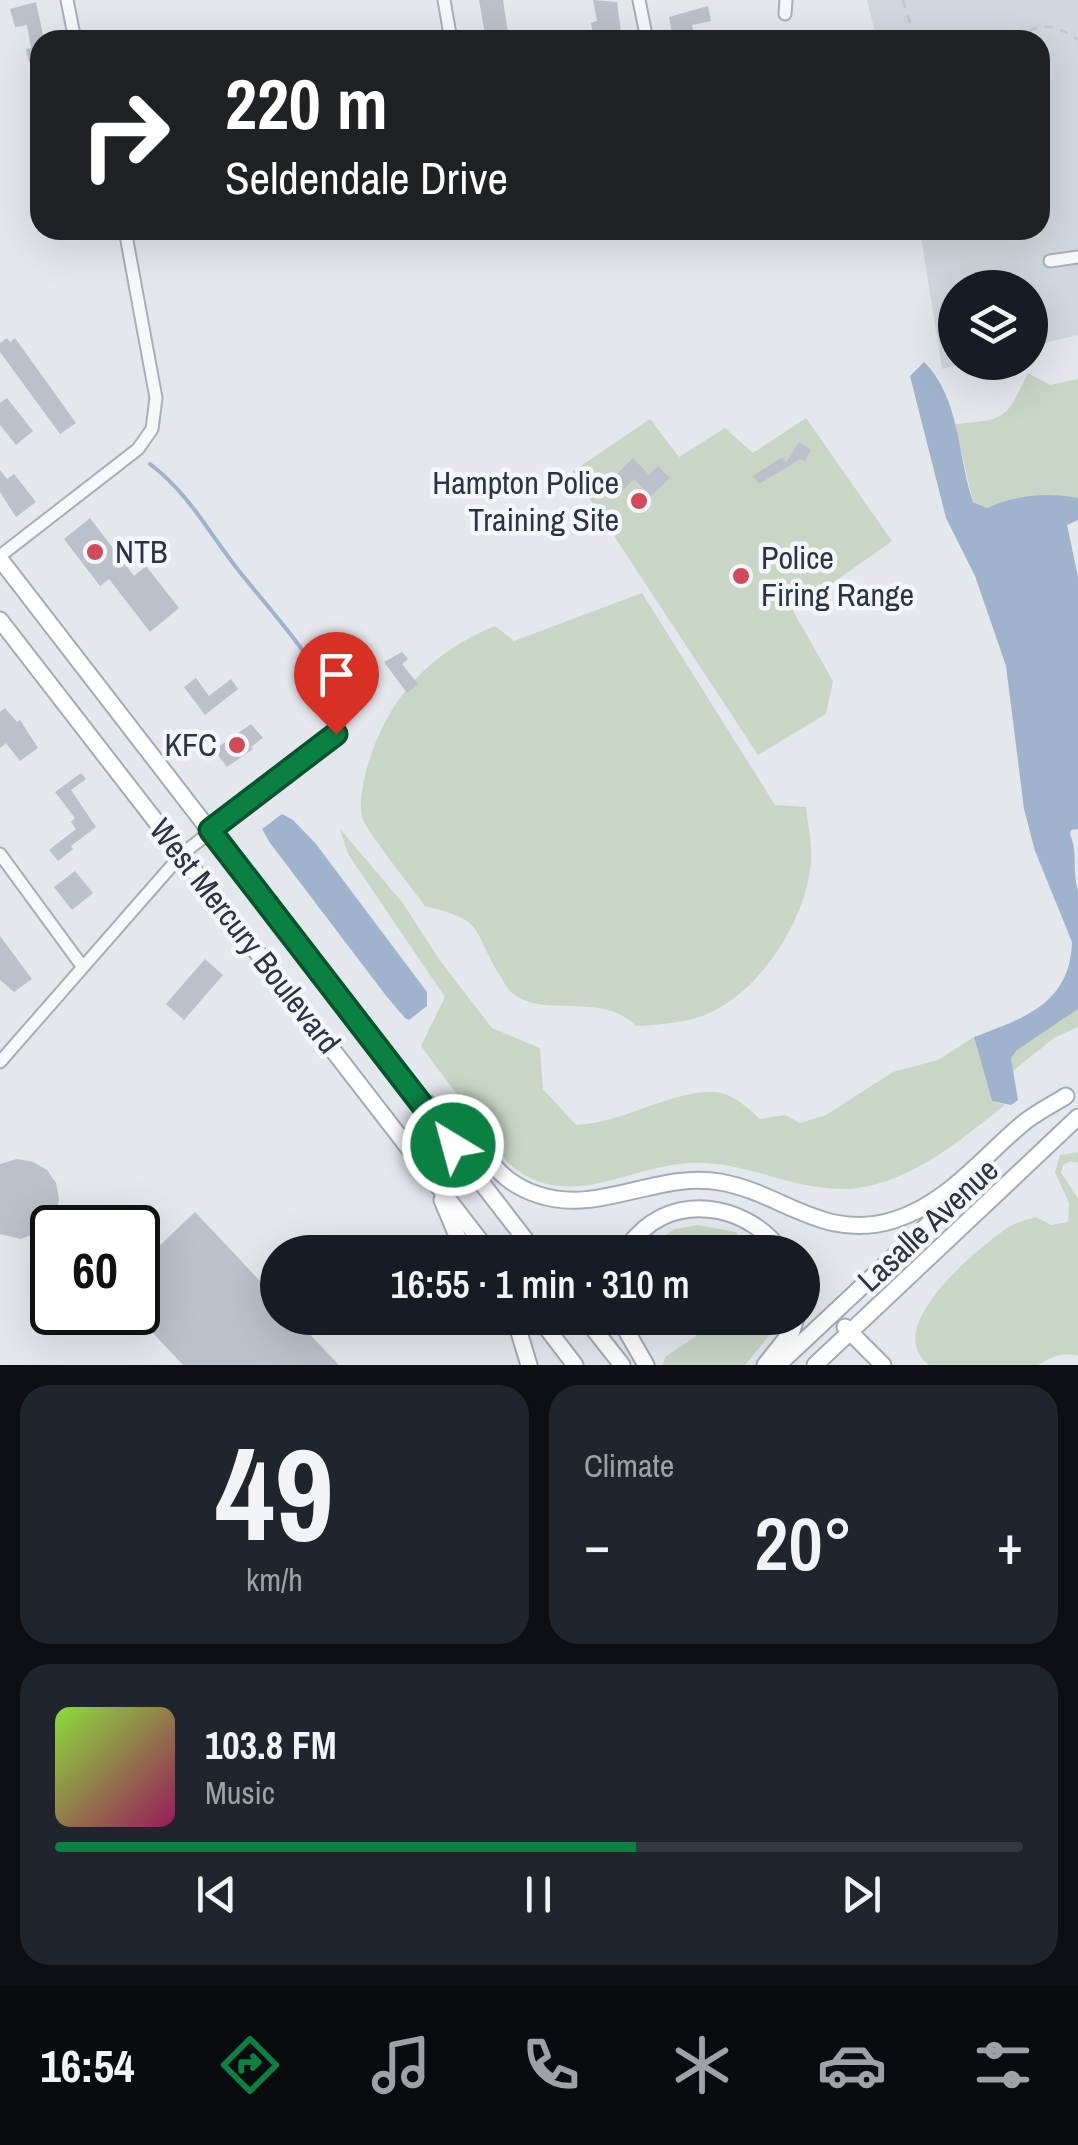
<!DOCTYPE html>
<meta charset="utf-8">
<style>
:root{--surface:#171b24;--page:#20242c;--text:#f1f3f6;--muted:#9ea1a6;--line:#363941;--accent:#0b8043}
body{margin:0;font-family:"Archivo Narrow",sans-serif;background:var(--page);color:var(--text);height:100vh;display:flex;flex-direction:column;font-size:38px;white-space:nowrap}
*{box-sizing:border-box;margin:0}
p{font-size:32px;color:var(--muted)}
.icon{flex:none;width:55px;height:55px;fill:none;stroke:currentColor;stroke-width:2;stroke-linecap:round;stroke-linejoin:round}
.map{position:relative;height:1365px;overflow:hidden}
.drawer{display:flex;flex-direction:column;gap:20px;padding:20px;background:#0d0f14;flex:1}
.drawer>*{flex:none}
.top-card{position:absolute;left:30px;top:30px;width:1020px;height:210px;border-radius:30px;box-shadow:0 10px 40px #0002;background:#202124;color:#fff;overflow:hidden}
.tools{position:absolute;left:938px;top:270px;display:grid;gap:20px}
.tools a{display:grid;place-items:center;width:110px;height:110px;border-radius:50%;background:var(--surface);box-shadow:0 10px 40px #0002;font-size:50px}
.speed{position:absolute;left:30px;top:1205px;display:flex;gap:20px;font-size:50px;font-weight:700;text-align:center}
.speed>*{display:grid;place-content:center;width:130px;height:130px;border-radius:50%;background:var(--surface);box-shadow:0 10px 40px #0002;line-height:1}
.speed .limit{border:5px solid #111;border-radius:15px;background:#fff;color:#111}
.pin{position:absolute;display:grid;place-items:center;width:85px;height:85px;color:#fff;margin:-102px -42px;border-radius:50% 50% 50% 0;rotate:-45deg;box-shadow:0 0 10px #0007}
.pin .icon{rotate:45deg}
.me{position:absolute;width:110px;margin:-55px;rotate:323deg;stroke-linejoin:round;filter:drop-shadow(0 0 8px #0008)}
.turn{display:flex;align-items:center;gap:35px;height:210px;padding:0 30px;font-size:45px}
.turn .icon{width:130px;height:130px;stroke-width:2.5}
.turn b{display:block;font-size:70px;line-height:85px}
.big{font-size:75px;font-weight:600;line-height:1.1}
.drawer .card{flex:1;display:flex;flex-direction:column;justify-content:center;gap:15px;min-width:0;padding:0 35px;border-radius:30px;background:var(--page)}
.drawer .dial{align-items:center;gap:0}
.dial b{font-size:130px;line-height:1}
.song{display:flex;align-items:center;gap:30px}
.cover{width:120px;height:120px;border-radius:15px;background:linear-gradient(135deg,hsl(90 70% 55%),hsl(330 70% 35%))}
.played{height:10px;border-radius:5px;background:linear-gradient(90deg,var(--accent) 60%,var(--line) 60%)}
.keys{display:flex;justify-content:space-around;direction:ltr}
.heat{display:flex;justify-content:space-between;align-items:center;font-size:55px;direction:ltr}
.drawer .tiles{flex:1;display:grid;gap:20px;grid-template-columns:1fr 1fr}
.card:last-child{grid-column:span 2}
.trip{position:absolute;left:260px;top:1235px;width:560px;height:100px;border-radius:50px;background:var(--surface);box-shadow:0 10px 40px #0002;font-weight:600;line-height:100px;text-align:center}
.dock{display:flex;height:160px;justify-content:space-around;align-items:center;background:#090b0e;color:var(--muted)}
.dock .icon{width:70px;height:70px}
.dock .active{color:var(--accent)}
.dock b{font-size:45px;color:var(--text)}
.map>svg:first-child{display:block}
.built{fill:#d2d6de}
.green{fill:#c9d6c5}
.water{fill:#9fb4cc}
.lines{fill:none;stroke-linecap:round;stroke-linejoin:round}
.stream{stroke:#9fb4cc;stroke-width:4}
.building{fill:#bbc0ca}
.minor-casing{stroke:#a9aeb7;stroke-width:15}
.major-casing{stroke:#a3abb8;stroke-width:19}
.path{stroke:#c2c5cb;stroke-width:2.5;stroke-dasharray:8 8;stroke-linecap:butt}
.minor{stroke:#f7f8fa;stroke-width:11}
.major{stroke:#fff;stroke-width:15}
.route-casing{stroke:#07532c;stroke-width:25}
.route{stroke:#0b8043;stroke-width:18}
.poi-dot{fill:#d1495b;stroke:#f4f6f9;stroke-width:4}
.labels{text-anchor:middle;stroke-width:9;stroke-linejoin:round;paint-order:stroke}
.poi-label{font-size:32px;fill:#2b3445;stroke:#f4f6f9;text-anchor:end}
.street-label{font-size:32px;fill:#2b3445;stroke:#f4f6f9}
</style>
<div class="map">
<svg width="1078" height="1365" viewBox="0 0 1078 1365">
<rect width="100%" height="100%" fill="#e4e7ec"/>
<path class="built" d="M867 0H1078V335L1030 347V288H955V362L968 363 942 369 920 230H1040V40H877Z"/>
<path class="green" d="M1028 373 1050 385 1078 379V498C1050 493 1013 496 987 508L973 502 955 424C1006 419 1005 421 1028 373Z
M806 418 892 541 793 611 833 681 826 714 758 755 572 472 650 419 679 457 725 428 753 453Z
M642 593 775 805 806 807C808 825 812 844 811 861 807 919 760 993 705 1015 683 1023 659 1025 636 1026 600 990 546 1020 512 993 507 989 503 980 499 974 471 927 486 921 425 906 413 889 366 831 362 817 359 804 363 783 366 771 386 700 427 654 495 626L514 641Z
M340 829 402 902 441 962 492 1028 540 1048 543 1089 576 1125C624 1123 668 1091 714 1092 732 1093 747 1107 760 1119L785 1115 800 1123 826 1115 893 1072 938 1060 974 1037 992 1101 1005 1105C964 1137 922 1174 869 1186 805 1200 751 1159 689 1163 625 1167 566 1214 508 1163L421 1046 445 997 348 854Z
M1078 1009V1027L1054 1038 1013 1071 1011 1058 1017 1049Z
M1078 1152V1163L1071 1161 1063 1165 1061 1173 1078 1198V1356C1063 1351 1051 1357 1038 1365H929C880 1328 977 1249 1007 1228 1016 1222 1026 1220 1036 1217L1051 1225 1068 1222 1069 1203 1055 1172 1060 1155Z
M698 1225 736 1232 755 1252H691L682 1246 657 1240 675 1229Z
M715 1318H784L745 1365H663L665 1357 695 1337Z"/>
<path class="water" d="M924 362C960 397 958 458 973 502L987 508C1016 495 1047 492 1078 498V520L1067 525 1078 577V829L1071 830 1070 834C1078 853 1072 870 1078 891V1009L1017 1050 1011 1058 1018 1100 1011 1105 992 1101 974 1037C1024 1018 1070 1004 1072 942L1035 851 1024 809 1006 666 975 576 946 518 910 376Z
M282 814 293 820 316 844 427 992V1006L409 1020 405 1018 387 997 270 843 262 829Z"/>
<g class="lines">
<path class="stream" d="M150 464C192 496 210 536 243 576 278 619 317 662 341 714"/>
</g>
<path class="building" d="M479 0H503L509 40H486Z
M593 0 617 2 622 40H594L591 23 597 21Z
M36 2 44 40H40V69H35L34 62H29L26 49 31 48 27 25 15 27 10 9Z
M708 6 711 21 692 25 694 35 673 39 669 17Z
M7 338 10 342 15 338 76 423 60 434 0 352V343Z
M7 398 33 431 16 445 0 425V403Z
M799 442 811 450 805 461 800 459 759 484 753 476 782 457 786 463Z
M633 458 649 475 658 466 670 478 651 496 634 479 618 495 607 484Z
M0 470 7 479 14 474 36 502 16 517 0 492Z
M90 518 134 576 146 566 179 608 150 632 109 579 100 586 64 539Z
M402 652 408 659 402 664 418 684 407 693 384 662Z
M196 678 209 696 231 679 238 689 205 715 184 687Z
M5 708 17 722 20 720 38 748 20 761 6 743 0 748V712Z
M251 724 263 738 251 747 253 749 227 767 214 750Z
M81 773 86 779 71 790 96 827 71 846 73 849 58 861 49 850 76 829 71 822 75 818 55 792Z
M75 871 93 893 72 910 54 887Z
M0 936 32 979 14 992 0 980Z
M205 959 223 975 184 1020 166 1004Z
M17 1159 33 1162 47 1170 56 1183 59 1199 56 1215 47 1228 21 1239 0 1234V1164Z
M195 1212 278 1300V1318H294L339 1365H183L138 1317V1266Z"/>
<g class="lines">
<g class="minor-casing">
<path id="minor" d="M67 0 75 40
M444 0 451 40
M639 0 647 40
M785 14 786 0
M1050 261 1078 257
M0 556 138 449 152 429 156 398 125 230
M0 854 82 966
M0 1062 182 854 337 734"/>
</g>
<g class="major-casing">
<path id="major" d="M0 559 535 1252
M0 620 489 1252
M429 1104C439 1112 450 1119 459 1127 488 1154 497 1182 539 1195 599 1215 658 1171 720 1182 783 1193 824 1242 894 1220 946 1204 981 1159 1021 1125 1035 1113 1052 1105 1066 1096
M442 1200 458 1238 469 1252
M624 1252C628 1243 636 1237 644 1229 686 1192 752 1209 782 1252
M511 1318 519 1332 529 1365
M539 1318 575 1365
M585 1318 622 1365
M619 1318 646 1365
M845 1327 883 1365
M765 1365 792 1331 796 1318
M778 1365 983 1173
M815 1365 1078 1117"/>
</g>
<path class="path" d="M903 0 915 40
M1016 40C1037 21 1056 24 1078 40"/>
<use href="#minor" class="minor"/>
<use href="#major" class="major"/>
</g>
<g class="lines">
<g class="route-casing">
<path id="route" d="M336 734 210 830 453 1145"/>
</g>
<use href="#route" class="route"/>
</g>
<g class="poi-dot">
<circle cx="639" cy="501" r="10"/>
<circle cx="95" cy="552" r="10"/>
<circle cx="741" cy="576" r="10"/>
<circle cx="237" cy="745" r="10"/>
</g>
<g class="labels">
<g class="poi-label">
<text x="619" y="494">Hampton Police<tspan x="619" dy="37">Training Site</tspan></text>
<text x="115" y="563" text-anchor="start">NTB</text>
<text x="761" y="569" text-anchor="start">Police<tspan x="761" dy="37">Firing Range</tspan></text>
<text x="217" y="756">KFC</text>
</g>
<g class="street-label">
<text transform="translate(245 936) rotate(52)" y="11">West Mercury Boulevard</text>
<text transform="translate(928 1225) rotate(-43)" y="11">Lasalle Avenue</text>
</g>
</g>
</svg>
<div class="tools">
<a><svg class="icon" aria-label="layers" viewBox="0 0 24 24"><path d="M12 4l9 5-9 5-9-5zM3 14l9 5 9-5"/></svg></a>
</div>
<div class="speed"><div class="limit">60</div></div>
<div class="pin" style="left:336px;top:734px;background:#d93025"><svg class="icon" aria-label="arrive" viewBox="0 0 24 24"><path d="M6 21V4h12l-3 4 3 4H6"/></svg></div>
<svg class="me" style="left:453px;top:1145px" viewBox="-20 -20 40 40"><circle r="17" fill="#0b8043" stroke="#fff" stroke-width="3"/><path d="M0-11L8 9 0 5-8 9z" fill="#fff"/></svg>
<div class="trip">16:55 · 1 min · 310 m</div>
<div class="top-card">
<div class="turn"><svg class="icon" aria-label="right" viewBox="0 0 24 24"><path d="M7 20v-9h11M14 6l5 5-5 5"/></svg><div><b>220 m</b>Seldendale Drive</div></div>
</div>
</div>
<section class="drawer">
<div class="tiles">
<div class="card dial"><b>49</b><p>km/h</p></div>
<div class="card"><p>Climate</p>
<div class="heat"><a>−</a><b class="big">20°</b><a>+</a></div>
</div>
<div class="card">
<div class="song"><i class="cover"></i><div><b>103.8 FM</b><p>Music</p></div></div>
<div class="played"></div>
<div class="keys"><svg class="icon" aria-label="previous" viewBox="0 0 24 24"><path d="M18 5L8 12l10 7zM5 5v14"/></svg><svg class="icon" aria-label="pause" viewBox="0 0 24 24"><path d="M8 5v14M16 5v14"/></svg><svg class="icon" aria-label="next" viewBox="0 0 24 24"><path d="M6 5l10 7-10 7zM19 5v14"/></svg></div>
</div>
</div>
</section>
<nav class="dock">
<b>16:54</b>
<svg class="icon active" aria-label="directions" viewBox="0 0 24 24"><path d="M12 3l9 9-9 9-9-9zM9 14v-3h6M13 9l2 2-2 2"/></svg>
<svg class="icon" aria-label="music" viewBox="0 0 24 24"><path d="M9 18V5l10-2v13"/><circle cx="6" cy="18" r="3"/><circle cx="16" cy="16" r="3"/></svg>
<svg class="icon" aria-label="phone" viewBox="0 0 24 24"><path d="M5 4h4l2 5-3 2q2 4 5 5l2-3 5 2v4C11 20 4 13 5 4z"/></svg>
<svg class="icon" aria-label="climate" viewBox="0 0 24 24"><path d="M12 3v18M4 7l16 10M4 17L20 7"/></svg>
<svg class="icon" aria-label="car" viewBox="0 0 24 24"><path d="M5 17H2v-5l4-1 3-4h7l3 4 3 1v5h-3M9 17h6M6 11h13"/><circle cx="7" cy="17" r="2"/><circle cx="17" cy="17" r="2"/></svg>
<svg class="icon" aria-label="filters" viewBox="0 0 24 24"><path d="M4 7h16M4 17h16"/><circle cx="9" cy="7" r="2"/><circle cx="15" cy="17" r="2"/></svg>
</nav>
